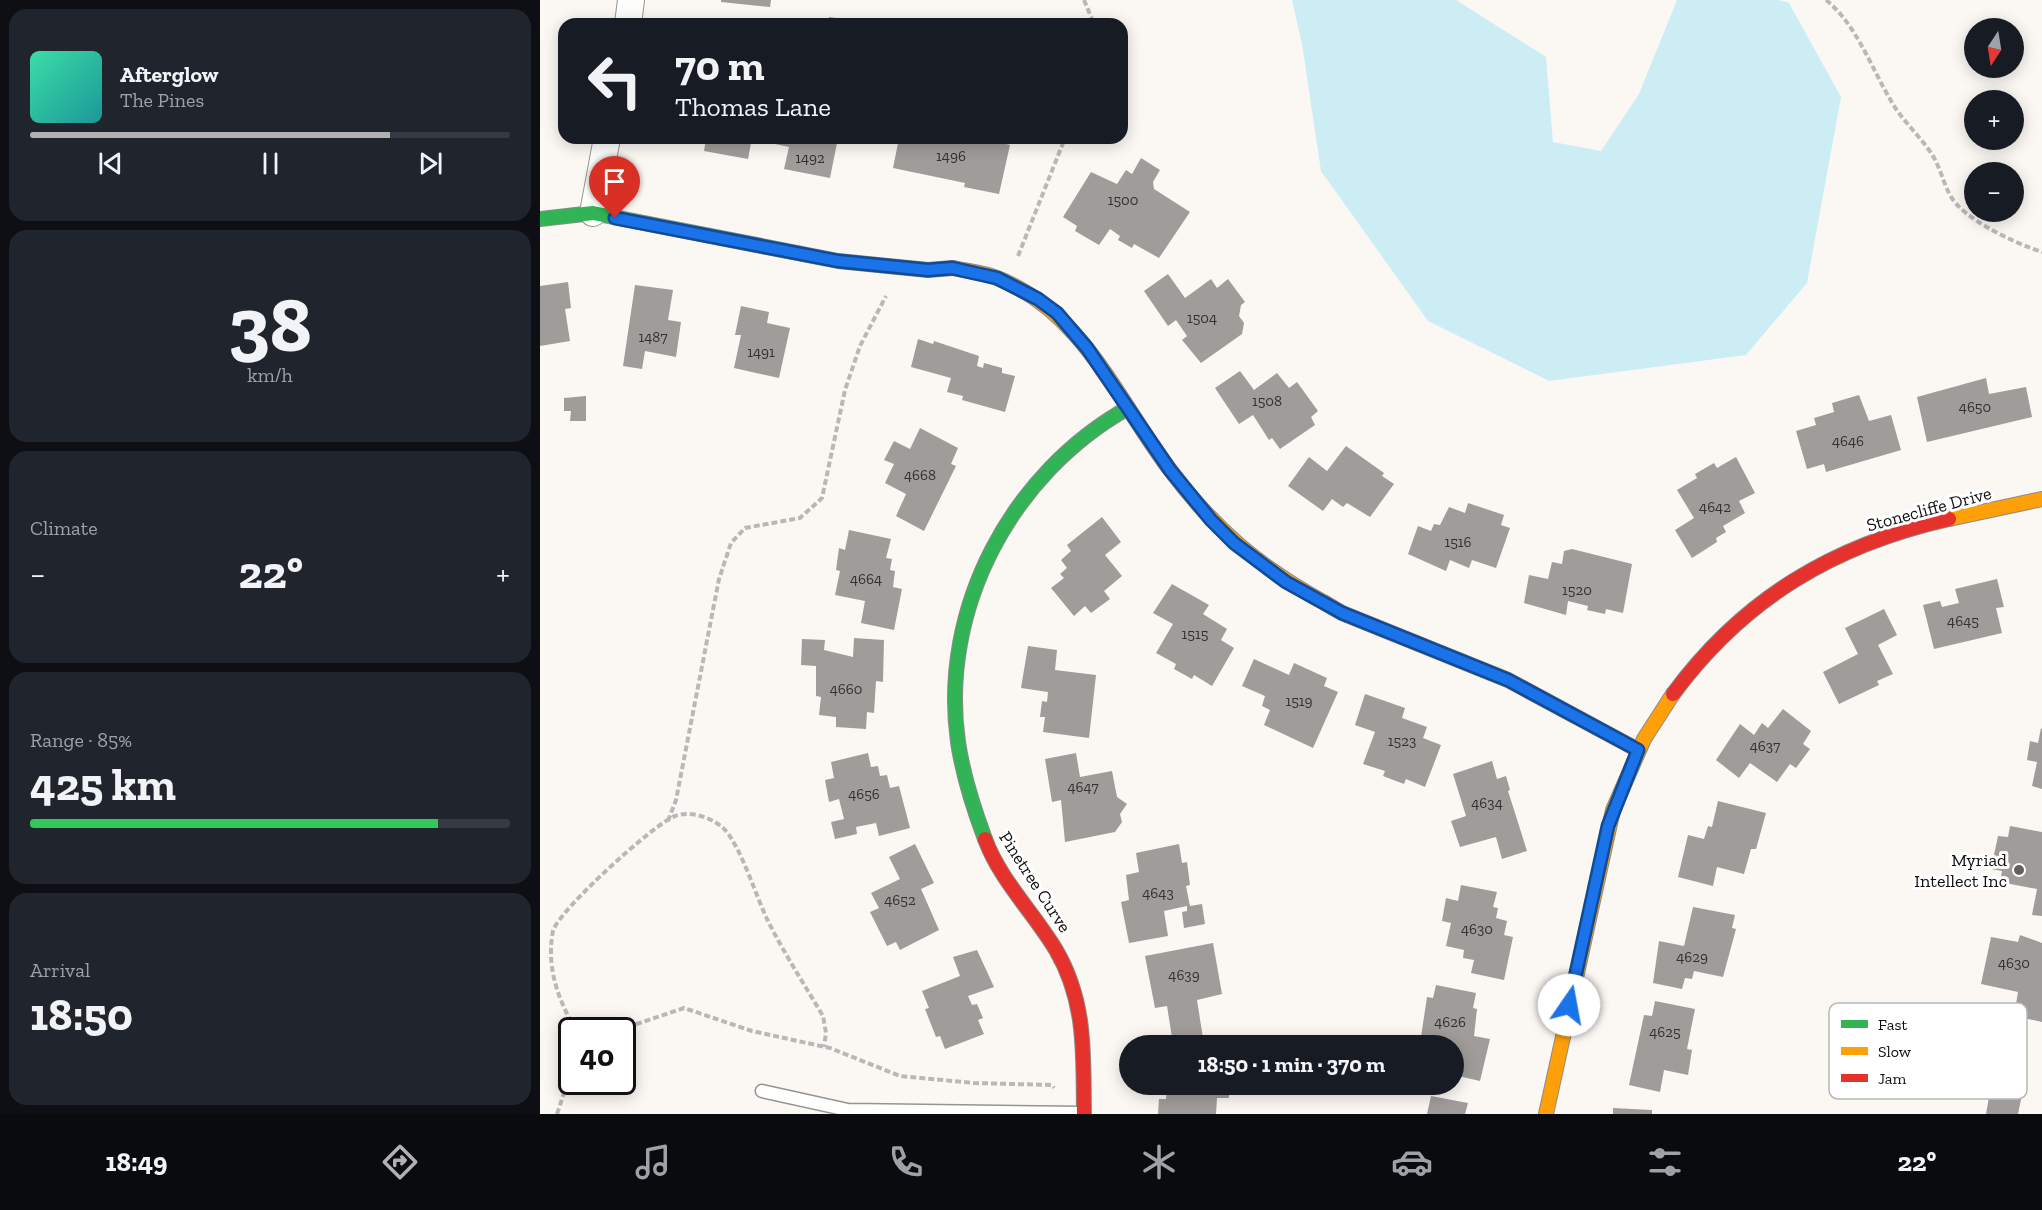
<!DOCTYPE html>
<meta charset="utf-8">
<style>
:root{--surface:#171b24;--page:#20242c;--text:#f1f3f6;--muted:#9ea1a6;--line:#363941;--accent:#b1b1b2}
body{margin:0;font-family:"Zilla Slab",serif;background:var(--page);color:var(--text);height:100vh;display:flex;flex-direction:column;font-size:22px;white-space:nowrap}
*{box-sizing:border-box;margin:0}
p{font-size:20px;color:var(--muted)}
.icon{flex:none;width:33px;height:33px;fill:none;stroke:currentColor;stroke-width:2;stroke-linecap:round;stroke-linejoin:round}
.map{position:relative;flex:1;overflow:hidden}
.drawer{display:flex;flex-direction:column;gap:9px;padding:9px;background:#0d0f14;width:540px}
.drawer>*{flex:none}
.guide{position:absolute;left:18px;top:18px;width:570px;height:126px;border-radius:18px;box-shadow:0 3px 15px #0003;background:#171b24;color:var(--text);overflow:hidden}
.needle{width:39px;rotate:192deg}
.buttons{position:absolute;left:1424px;top:18px;display:grid;gap:12px}
.buttons a{display:grid;place-items:center;width:60px;height:60px;border-radius:50%;background:var(--surface);box-shadow:0 3px 15px #0003;font-size:30px}
.speed{position:absolute;left:18px;top:1017px;display:flex;gap:12px;font-size:30px;font-weight:700;text-align:center}
.speed>*{display:grid;place-content:center;width:78px;height:78px;border-radius:50%;background:var(--surface);box-shadow:0 3px 15px #0003;line-height:1}
.speed .limit{border:3px solid #111;border-radius:9px;background:#fff;color:#111}
.pin{position:absolute;display:grid;place-items:center;width:51px;height:51px;color:#fff;margin:-62px -26px;border-radius:50% 50% 50% 0;rotate:-45deg;box-shadow:0 0 6px #0007}
.pin .icon{rotate:45deg}
.me{position:absolute;width:66px;margin:-33px;rotate:12deg;stroke-linejoin:round;filter:drop-shadow(0 0 4px #0008)}
.turn{display:flex;align-items:center;gap:21px;height:126px;padding:0 18px;font-size:27px}
.turn .icon{width:78px;height:78px;stroke-width:2.5}
.turn b{display:block;font-size:42px;line-height:51px}
.big{font-size:45px;font-weight:700;line-height:1.1}
.drawer .card{flex:1;display:flex;flex-direction:column;justify-content:center;gap:9px;min-width:0;padding:0 21px;border-radius:18px;background:var(--page)}
.drawer .dial{align-items:center;gap:0}
.dial b{font-size:78px;line-height:1}
.song{display:flex;align-items:center;gap:18px}
.cover{width:72px;height:72px;border-radius:9px;background:linear-gradient(135deg,hsl(160 70% 55%),hsl(180 70% 35%))}
.played{height:6px;border-radius:3px;background:linear-gradient(90deg,var(--accent) 75%,var(--line) 75%)}
.keys{display:flex;justify-content:space-around;direction:ltr}
.heat{display:flex;justify-content:space-between;align-items:center;font-size:33px;direction:ltr}
.charge{height:9px;border-radius:4px;background:linear-gradient(90deg,#34c759 85%,var(--line) 0)}
.trip{position:absolute;left:579px;top:1035px;width:345px;height:60px;border-radius:30px;background:var(--surface);box-shadow:0 3px 15px #0003;font-weight:700;line-height:60px;text-align:center}
.tabs{display:flex;height:96px;justify-content:space-around;align-items:center;background:#090b0e;color:var(--muted)}
.tabs .icon{width:42px;height:42px}
.tabs .on{color:var(--accent)}
.tabs b{font-size:27px;color:var(--text)}
main{display:flex;flex:1;min-height:0}
.map>svg:first-child{display:block}
.water{fill:#ccedf4}
.building{fill:#9f9c99}
.lines{fill:none;stroke-linecap:round;stroke-linejoin:round}
.lane-casing{stroke:#959492;stroke-width:15}
.street-casing{stroke:#959492;stroke-width:28}
.fast-casing{stroke:#8c8b89;stroke-width:16}
.slow-casing{stroke:#8c8b89;stroke-width:16}
.jam-casing{stroke:#8c8b89;stroke-width:16}
.path{stroke:#b9b8b8;stroke-width:4;stroke-dasharray:6 3;stroke-linecap:butt}
.lane{stroke:#fefefd;stroke-width:12}
.street{stroke:#fefefd;stroke-width:26}
.fast{stroke:#30b455;stroke-width:14}
.slow{stroke:#ff9f0a;stroke-width:14}
.jam{stroke:#e5322d;stroke-width:14}
.route-casing{stroke:#114b97;stroke-width:15}
.route{stroke:#1a73e8;stroke-width:10}
.poi-dot{fill:#62615f;stroke:#fff;stroke-width:2}
.labels{text-anchor:middle;stroke-width:6;stroke-linejoin:round;paint-order:stroke}
.number-label{font-size:15px;fill:#333232}
.street-label{font-size:18px;fill:#0f0f0f;stroke:#fff}
.poi-label{font-size:18px;fill:#0f0f0f;stroke:#fff;text-anchor:end}
.key{fill:#fff;stroke:#b7b7b7;stroke-width:1.5}
.key-label{font-size:16px;fill:#0f0f0f}
</style>
<main>
<section class="drawer">
<div class="card">
<div class="song"><i class="cover"></i><div><b>Afterglow</b><p>The Pines</p></div></div>
<div class="played"></div>
<div class="keys"><svg class="icon" aria-label="previous" viewBox="0 0 24 24"><path d="M18 5L8 12l10 7zM5 5v14"/></svg><svg class="icon" aria-label="pause" viewBox="0 0 24 24"><path d="M8 5v14M16 5v14"/></svg><svg class="icon" aria-label="next" viewBox="0 0 24 24"><path d="M6 5l10 7-10 7zM19 5v14"/></svg></div>
</div>
<div class="card dial"><b>38</b><p>km/h</p></div>
<div class="card"><p>Climate</p>
<div class="heat"><a>−</a><b class="big">22°</b><a>+</a></div>
</div>
<div class="card"><p>Range · 85%</p><b class="big">425 km</b><div class="charge"></div></div>
<div class="card"><p>Arrival</p><b class="big">18:50</b></div>
</section>
<div class="map">
<svg width="1502" height="1114" viewBox="0 0 1502 1114">
<rect width="100%" height="100%" fill="#fbf8f4"/>
<path class="water" d="M752 0H916L1006 57 1013 142 1061 151 1099 94 1137 0H1239L1249 3 1301 97 1267 283 1206 355 1009 381 888 321 781 171 762 44Z"/>
<path class="building" d="M181 0H231L230 7 181 2Z
M289 17 305 19 304 24H288Z
M166 138H212L208 159 164 151Z
M236 138H298L290 178 244 169 249 147 235 144Z
M359 138 383 143 384 138H444L470 145 459 194 424 187 425 183 353 168Z
M601 158 620 170 613 182 614 189 650 212 619 258 594 244 592 248 578 240 580 236 570 229 559 245 535 231 537 226 523 217 551 172 577 184 586 170 592 174Z
M628 274 645 298 671 279 677 288 688 279 705 302 701 305 699 316 704 323 702 334 661 363 642 340 647 336 636 320 628 326 604 291Z
M28 282 31 308 25 309 30 341 0 346V286Z
M95 285 133 290 128 320 141 322 136 357 105 351 102 369 83 366Z
M201 306 229 312 227 323 250 328 239 378 194 368 201 335H195Z
M378 339 393 344 394 341 439 356 437 366 443 368 444 363 462 368V373L475 376 465 412 422 400 423 396 407 392 411 378 371 367Z
M700 371 714 390 737 373 749 388 757 382 778 411 771 417 775 425 740 449 732 438 729 440 713 415 699 424 675 388Z
M1446 378 1449 394 1486 387 1492 417 1387 442 1377 397Z
M1319 395 1329 421 1351 415 1361 450 1286 472 1284 464 1267 469 1256 431 1276 425 1274 418 1294 412 1292 403Z
M46 396V421H30L31 411H24V398Z
M380 428 418 448 411 464 416 466 384 531 356 516 366 494 345 483 354 464 344 460 354 441 370 449Z
M806 446 844 473 842 476 854 484 830 517 807 503 803 507 792 499 783 511 748 486 769 457 787 471Z
M1196 457 1215 493 1199 501 1205 513 1183 526 1186 532 1176 538 1177 542 1152 558 1135 530 1154 518 1137 490 1157 478 1155 474 1174 463 1177 468Z
M928 503 964 515 961 525 970 528 956 568 932 560 929 568 910 560 906 571 868 554 878 526 891 531 894 524 900 525 909 507 925 513Z
M562 517 581 542 565 555 582 576 564 591 570 599 551 613 545 606 534 616 511 588 524 578 520 574 527 568 521 560 531 551 527 545Z
M309 530 351 539 346 558 352 559 350 570 355 571 353 587 362 589 354 630 321 623 325 601 295 595 300 571 296 570 299 548 305 550Z
M1032 549 1092 564 1083 613 1066 609 1065 614 1047 610 1048 606 1028 601 1026 615 984 603 989 575 1008 579 1012 562 1022 564 1024 551Z
M1457 579 1464 607 1456 608 1462 633 1394 649 1383 605 1400 601 1402 607 1419 603 1415 589Z
M632 584 669 605 663 614 687 629 681 640 694 648 672 686 654 675 652 679 634 669 636 664 616 653 633 624 613 613Z
M1344 609 1357 635 1338 645 1353 674 1337 681 1339 685 1299 704 1283 672 1318 654 1305 628Z
M314 638 344 640 343 682 336 681 334 713 327 712 326 729 296 727V717L279 715 281 697 276 696V666L261 665 262 639 285 640 284 650 313 657Z
M488 646 517 650 515 670 556 675 549 738 503 732 505 717H500L502 701 507 702 508 692 481 688Z
M714 659 749 675 754 663 787 678 784 686 798 692 773 748 724 725 730 710 722 706 725 696 702 686Z
M825 694 865 708 862 718 887 727 883 738 901 745 885 787 866 779 864 784 843 776 845 771 823 764 835 732 815 725Z
M1243 709 1271 731 1263 744 1270 749 1256 768 1250 764 1237 782 1210 763 1199 778 1176 760 1200 724 1214 735 1222 723 1228 728Z
M1501 728 1502 729V789L1492 786 1497 762 1487 760 1490 741 1498 743Z
M328 753 331 767 338 766 340 776 347 775 350 788 359 786 370 828 339 836 336 823 316 827 317 834 295 839 291 822 304 819 299 799 289 802 285 780 294 778 291 762Z
M536 753 540 777 572 771 577 797 587 804 580 814 582 822 575 832 525 842 521 800 512 802 505 759Z
M952 761 957 779 966 776 970 790 968 791 987 851 962 859 956 837 920 847 911 821 926 816 913 774Z
M1178 801 1226 813 1216 849H1211L1204 874 1177 867 1173 886 1138 877 1148 835 1164 839 1168 826 1172 827Z
M1470 826 1502 832V916L1492 915 1497 889 1460 882 1462 871 1451 869 1458 836 1468 837Z
M375 844 394 883 381 889 399 930 360 950 356 942 347 946 330 912 339 908 331 893 360 879 349 857Z
M639 844 642 863 647 862 650 885 646 886 650 906 662 904 665 924 644 928 642 912 647 911V906L624 911 628 936 589 943 581 902 589 900 586 875 599 872 596 853Z
M921 885 957 892 953 907 958 908 956 918 967 921 964 935 973 937 964 980 931 973 934 960 923 958 924 950 906 946 911 923 902 921 906 898 918 901Z
M1153 907 1195 915 1192 928 1196 929 1183 977 1154 971 1152 979 1145 978 1142 989 1113 983 1119 941 1144 946Z
M1480 935 1502 943V1022L1474 1016 1478 992 1441 984 1451 937 1478 942Z
M673 943 682 994 657 1000 663 1038 633 1044 627 1006 615 1008 605 956Z
M437 950 454 987 428 996 432 1005 437 1004 443 1018 438 1020 444 1034 405 1049 400 1036 396 1037 385 1009 389 1008 382 991 420 976 413 957Z
M896 985 936 993 933 1008 937 1009 934 1036 950 1039 940 1081 914 1075V1046H866L868 1035 881 1037 887 997 893 998Z
M1115 1001 1155 1009 1147 1049 1152 1050 1148 1075 1124 1070 1120 1092 1089 1085 1104 1015 1112 1016Z
M1422 1030 1468 1040 1466 1050 1480 1053 1477 1079 1485 1080 1478 1114H1446L1449 1097 1409 1089 1414 1067 1410 1066 1415 1042 1419 1043Z
M689 1084V1098H677L676 1114H618L619 1099H626L627 1086Z
M891 1096 928 1103 925 1114H887Z
M1073 1108 1112 1110V1114H1073Z"/>
<g class="lines">
<g class="lane-casing">
<path id="lane" d="M222 1091 308 1110 543 1113"/>
</g>
<g class="street-casing">
<path id="street" d="M88 24 91 0
M53 213 67 138"/>
</g>
<g class="fast-casing">
<path id="fast" d="M0 219 53 213 298 261 388 270 413 268
M445 839C433 807 423 776 418 742 399 608 472 473 588 408"/>
</g>
<g class="slow-casing">
<path id="slow" d="M413 268C427 271 444 273 457 278 543 311 579 403 631 471 675 530 721 568 785 603
M1409 519 1502 499
M1006 1114 1073 810 1104 739 1133 694"/>
</g>
<g class="jam-casing">
<path id="jam" d="M785 603 802 613 968 680 1098 750
M1133 694C1204 598 1294 545 1409 519
M445 839C460 880 494 913 516 950 547 1003 543 1056 544 1114"/>
</g>
<path class="path" d="M544 0 554 24
M1286 0C1316 24 1331 67 1350 99 1360 118 1377 133 1389 150 1400 165 1402 180 1410 195 1422 219 1477 244 1502 252
M478 256 525 138
M128 821 136 800 179 579 191 543 205 528 260 518 282 498 305 390 320 346 346 296
M36 1030C18 1000 6 967 13 931 18 911 115 823 135 816 150 810 174 818 185 830 201 847 217 899 228 921 244 953 264 984 283 1016L286 1033 284 1047
M79 1030 144 1008 212 1031 290 1048 360 1076 434 1083 512 1085 514 1088
M17 1114 32 1069"/>
<use href="#lane" class="lane"/>
<use href="#street" class="street"/>
<use href="#fast" class="fast"/>
<use href="#slow" class="slow"/>
<use href="#jam" class="jam"/>
</g>
<g class="lines">
<g class="route-casing">
<path id="route" d="M75 218 298 261 388 270 412 268 457 278 498 299 517 313 547 348 630 470 671 520 694 543 746 582 802 613 968 680 1098 750 1068 826 1029 1005"/>
</g>
<use href="#route" class="route"/>
</g>
<circle class="poi-dot" cx="1479" cy="870" r="6"/>
<g class="labels">
<g class="number-label">
<text x="411" y="161">1496</text>
<text x="270" y="163">1492</text>
<text x="583" y="205">1500</text>
<text x="662" y="323">1504</text>
<text x="113" y="342">1487</text>
<text x="221" y="357">1491</text>
<text x="727" y="406">1508</text>
<text x="1435" y="412">4650</text>
<text x="1308" y="446">4646</text>
<text x="380" y="480">4668</text>
<text x="1175" y="512">4642</text>
<text x="918" y="547">1516</text>
<text x="326" y="584">4664</text>
<text x="1037" y="595">1520</text>
<text x="1423" y="626">4645</text>
<text x="655" y="639">1515</text>
<text x="306" y="694">4660</text>
<text x="759" y="706">1519</text>
<text x="862" y="746">1523</text>
<text x="1225" y="751">4637</text>
<text x="543" y="792">4647</text>
<text x="324" y="799">4656</text>
<text x="947" y="808">4634</text>
<text x="618" y="898">4643</text>
<text x="360" y="905">4652</text>
<text x="937" y="934">4630</text>
<text x="1152" y="962">4629</text>
<text x="1474" y="968">4630</text>
<text x="644" y="980">4639</text>
<text x="910" y="1027">4626</text>
<text x="1125" y="1037">4625</text>
</g>
<g class="street-label">
<text transform="translate(1389 509) rotate(-15)" y="6">Stonecliffe Drive</text>
<text transform="translate(495 882) rotate(57)" y="6">Pinetree Curve</text>
</g>
<g class="poi-label">
<text x="1467" y="866">Myriad<tspan x="1467" dy="21">Intellect Inc</tspan></text>
</g>
</g>
<rect x="1289" y="1003" width="198" height="96" rx="9" class="key"/>
<rect x="1301" y="1020" width="27" height="8" fill="#30b455"/>
<rect x="1301" y="1047" width="27" height="8" fill="#ff9f0a"/>
<rect x="1301" y="1074" width="27" height="8" fill="#e5322d"/>
<g class="key-label">
<text x="1338" y="1030">Fast</text>
<text x="1338" y="1057">Slow</text>
<text x="1338" y="1084">Jam</text>
</g>
</svg>
<div class="buttons">
<a><svg class="needle" viewBox="-14 -14 28 28"><path d="M0-13l5 13h-10z" fill="#e53935"/><path d="M0 13l5-13h-10z" fill="#9ea1a6"/></svg></a>
<a>+</a>
<a>−</a>
</div>
<div class="speed"><div class="limit">40</div></div>
<div class="pin" style="left:75px;top:218px;background:#d93025"><svg class="icon" aria-label="arrive" viewBox="0 0 24 24"><path d="M6 21V4h12l-3 4 3 4H6"/></svg></div>
<svg class="me" style="left:1029px;top:1005px" viewBox="-20 -20 40 40"><circle r="19" fill="#fff"/><path d="M0-13L10 11 0 6-10 11z" fill="#1a73e8"/></svg>
<div class="trip">18:50 · 1 min · 370 m</div>
<div class="guide">
<div class="turn"><svg class="icon" aria-label="left" viewBox="0 0 24 24"><path d="M17 20v-9H6M10 6l-5 5 5 5"/></svg><div><b>70 m</b>Thomas Lane</div></div>
</div>
</div>
</main>
<nav class="tabs">
<b>18:49</b>
<svg class="icon on" aria-label="directions" viewBox="0 0 24 24"><path d="M12 3l9 9-9 9-9-9zM9 14v-3h6M13 9l2 2-2 2"/></svg>
<svg class="icon" aria-label="music" viewBox="0 0 24 24"><path d="M9 18V5l10-2v13"/><circle cx="6" cy="18" r="3"/><circle cx="16" cy="16" r="3"/></svg>
<svg class="icon" aria-label="phone" viewBox="0 0 24 24"><path d="M5 4h4l2 5-3 2q2 4 5 5l2-3 5 2v4C11 20 4 13 5 4z"/></svg>
<svg class="icon" aria-label="climate" viewBox="0 0 24 24"><path d="M12 3v18M4 7l16 10M4 17L20 7"/></svg>
<svg class="icon" aria-label="car" viewBox="0 0 24 24"><path d="M5 17H2v-5l4-1 3-4h7l3 4 3 1v5h-3M9 17h6M6 11h13"/><circle cx="7" cy="17" r="2"/><circle cx="17" cy="17" r="2"/></svg>
<svg class="icon" aria-label="filters" viewBox="0 0 24 24"><path d="M4 7h16M4 17h16"/><circle cx="9" cy="7" r="2"/><circle cx="15" cy="17" r="2"/></svg>
<b>22°</b>
</nav>
